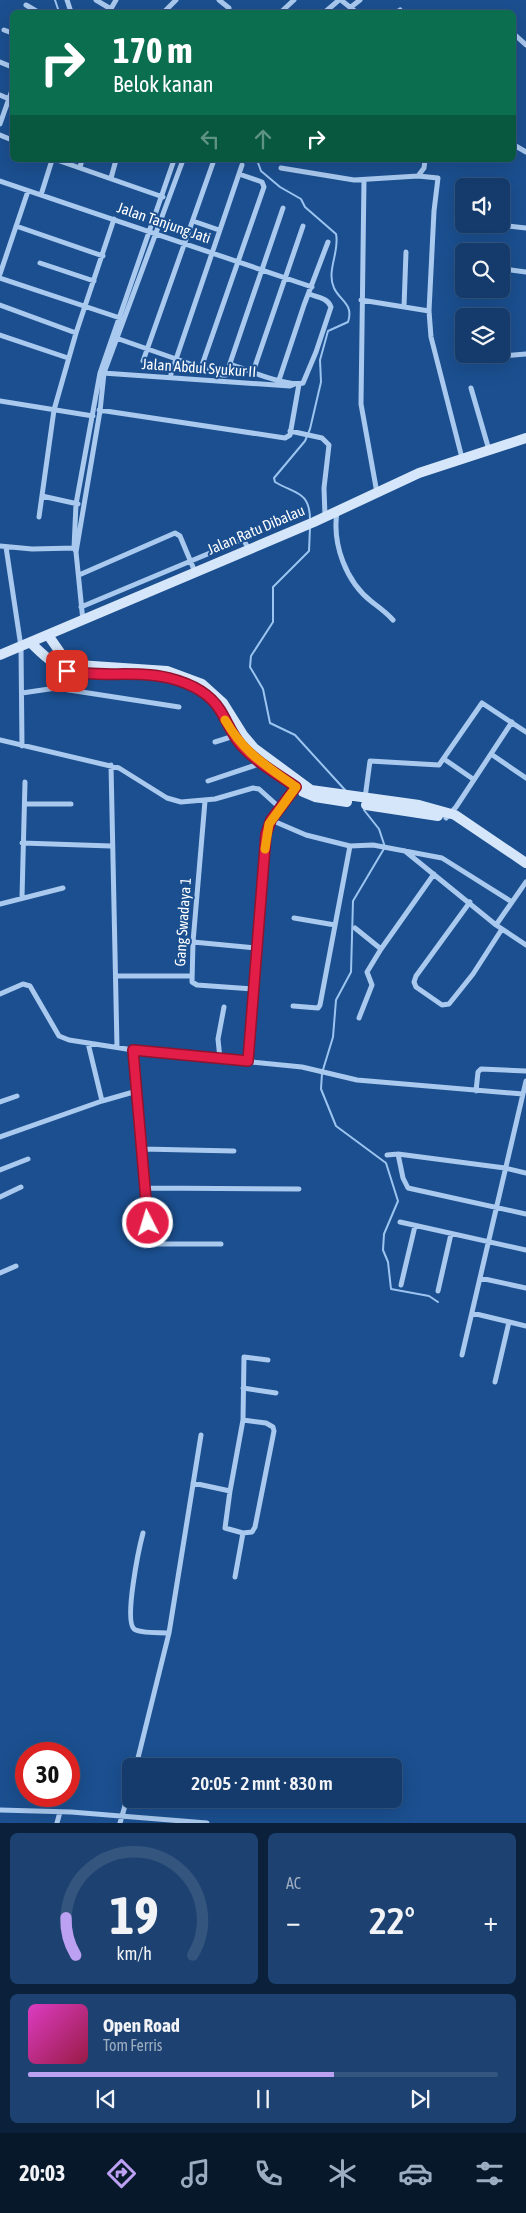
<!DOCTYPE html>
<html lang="id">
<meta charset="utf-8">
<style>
:root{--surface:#143b6b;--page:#1d4271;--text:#f1f3f6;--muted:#9dadc1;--line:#33557e;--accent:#bca0f2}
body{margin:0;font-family:"Asap Condensed",sans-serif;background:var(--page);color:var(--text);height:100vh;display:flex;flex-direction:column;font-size:19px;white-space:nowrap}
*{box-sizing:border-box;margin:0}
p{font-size:16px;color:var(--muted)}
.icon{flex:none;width:28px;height:28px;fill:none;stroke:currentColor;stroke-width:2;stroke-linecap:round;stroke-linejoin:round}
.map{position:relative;height:1823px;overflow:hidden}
.details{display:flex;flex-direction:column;gap:10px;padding:10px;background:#0b203b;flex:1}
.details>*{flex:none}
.banner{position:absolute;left:10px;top:10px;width:506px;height:152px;border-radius:8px;box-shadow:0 5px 20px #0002,0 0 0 1px var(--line);background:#0b6e4f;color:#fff;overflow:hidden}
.fabs{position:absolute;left:455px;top:178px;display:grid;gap:10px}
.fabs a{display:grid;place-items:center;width:55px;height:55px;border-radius:8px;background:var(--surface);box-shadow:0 5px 20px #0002,0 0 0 1px var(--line);font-size:25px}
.speed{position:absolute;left:15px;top:1742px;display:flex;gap:10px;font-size:25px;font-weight:700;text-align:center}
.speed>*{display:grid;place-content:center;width:65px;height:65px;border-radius:50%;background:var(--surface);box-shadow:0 5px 20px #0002,0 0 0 1px var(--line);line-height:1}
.speed .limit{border:8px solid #d22;background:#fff;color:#111}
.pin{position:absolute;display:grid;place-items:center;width:42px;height:42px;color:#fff;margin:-21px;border-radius:10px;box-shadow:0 2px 8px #0006}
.me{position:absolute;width:55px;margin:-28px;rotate:355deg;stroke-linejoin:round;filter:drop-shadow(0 0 4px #0008)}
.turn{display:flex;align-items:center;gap:18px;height:105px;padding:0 20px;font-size:22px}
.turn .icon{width:65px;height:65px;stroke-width:2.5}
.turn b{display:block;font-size:35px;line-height:42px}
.lanes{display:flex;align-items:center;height:48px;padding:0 20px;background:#0003;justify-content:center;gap:25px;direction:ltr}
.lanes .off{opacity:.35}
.big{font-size:38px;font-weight:600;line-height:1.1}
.details .tile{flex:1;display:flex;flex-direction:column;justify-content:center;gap:8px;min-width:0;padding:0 18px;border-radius:8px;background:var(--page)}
.details .dial{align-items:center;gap:0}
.dial svg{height:130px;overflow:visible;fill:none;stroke:var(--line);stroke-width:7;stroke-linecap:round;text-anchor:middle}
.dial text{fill:var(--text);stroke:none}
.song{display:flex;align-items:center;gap:15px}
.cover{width:60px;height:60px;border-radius:8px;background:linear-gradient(135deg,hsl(310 70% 55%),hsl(340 70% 35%))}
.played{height:5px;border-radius:2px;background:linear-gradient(90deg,var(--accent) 65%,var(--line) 65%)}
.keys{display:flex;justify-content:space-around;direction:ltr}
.heat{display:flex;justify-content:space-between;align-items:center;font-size:28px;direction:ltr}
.details .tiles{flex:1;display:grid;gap:10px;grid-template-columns:1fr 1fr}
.tile:last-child{grid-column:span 2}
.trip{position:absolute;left:122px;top:1758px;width:280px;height:50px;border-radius:8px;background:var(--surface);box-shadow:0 5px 20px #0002,0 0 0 1px var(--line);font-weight:600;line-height:50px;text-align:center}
.tabs{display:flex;height:80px;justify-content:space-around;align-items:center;background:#08182b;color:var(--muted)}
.tabs .icon{width:35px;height:35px}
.tabs .active{color:var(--accent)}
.tabs b{font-size:22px;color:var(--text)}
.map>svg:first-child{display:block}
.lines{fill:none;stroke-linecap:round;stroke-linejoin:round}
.stream{stroke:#9cc4f0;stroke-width:2}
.street{stroke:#a9c9ee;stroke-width:5}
.secondary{stroke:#d6e6fa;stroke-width:10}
.route-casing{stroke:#92132f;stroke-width:12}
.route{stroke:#e11d48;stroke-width:9}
.slow{stroke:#f59e0b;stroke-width:9}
.labels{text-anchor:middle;stroke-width:4;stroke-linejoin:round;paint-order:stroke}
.street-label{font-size:15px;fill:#fff;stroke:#1b4f8f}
</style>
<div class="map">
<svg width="526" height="1823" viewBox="0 0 526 1823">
<rect width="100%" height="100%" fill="#1b4f8f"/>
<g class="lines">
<path class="stream" d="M55 0 59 12
M257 160 261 171 280 187 301 199 305 207 336 234C340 251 326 271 334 288 340 301 354 304 348 322L328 331 320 360 321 382 310 429 305 441 274 478 275 482C295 494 310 491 310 520
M310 527 309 551 273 587V622L251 656 250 667 263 689 270 723 295 735 346 791
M364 810 379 829 385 847 353 901 351 972 336 1000 333 1037 322 1073 321 1089 336 1126 386 1163 398 1201 384 1234 383 1250 388 1262 391 1289 429 1296 438 1302"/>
<path class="street" d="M67 0 71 12
M96 0 111 9
M219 0 229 8V12
M341 0 356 12
M26 5 38 12
M351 7 360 0
M109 12 116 0
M164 12 176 0
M281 12 294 0
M325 12 339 0
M397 12 400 10
M4 30 12 33
M514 34 526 45
M0 62 12 67
M0 95 9 99
M0 124 12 90
M0 135 12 140
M514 145 526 152
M57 160 163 197
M80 167 82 160
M281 168 354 180 418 176 438 178 434 211 429 311 431 337 462 458
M418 176 424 168 425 160
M111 178 116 160
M364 180 361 404 377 493
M0 181 312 287
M41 195 52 160
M193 221 219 230
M491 224 526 228
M16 226 103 256
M40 263 94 281
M511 270 526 272
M0 274 28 191
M0 278 120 318
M361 300 429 311
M0 305 76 333
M404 307 406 252
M0 335 68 358
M116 338 222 375H226L283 208
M480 358 526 354
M143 361 214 160
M230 364C247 370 287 387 303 383L316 352 331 307C328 298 317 297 309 294
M201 368 264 187 262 182 239 174
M253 372 303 226
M103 373 290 386 295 384
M171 374 242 165
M279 380 304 305 328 242
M471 388 489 450
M0 401 93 416
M99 410 285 438 290 435 299 384
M290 431 322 438 329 445 324 488 325 516
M42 496 78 504
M337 512C332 544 346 582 372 602 380 608 387 613 393 620
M39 517 54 410 76 333 114 219
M0 546 32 549 75 548
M6 547 21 647 22 746
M76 552 100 411 104 373 183 160
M79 575 175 533 180 536 195 572
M81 607 241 540 244 541 249 549
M83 621 76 552 74 548 76 504 100 373 174 160
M22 693 56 688 179 707
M0 740 119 768 167 798 181 802 215 799 253 788 259 789 280 808
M215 742 234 736
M491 754 526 778
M444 759 473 779
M111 765 117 1047
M208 781 262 763
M365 798 370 761 439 765 482 703 526 732
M205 801 193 942 192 982 197 985 253 989
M25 804H71
M446 818 456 807 512 722
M271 820 306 835 350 846 373 845 442 858 512 902
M22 843 111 846
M405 851 496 925 526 945
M22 897 25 782
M470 902 416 976 414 982 416 987 442 1005 449 1004 473 974 502 929
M0 904 63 888
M294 918 335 925
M496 925 526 882
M355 928 381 949
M193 942 256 948
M116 976H192
M0 994 23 984 30 986 59 1036 69 1040 133 1050 302 1067 357 1080 523 1094
M293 1006 318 1008 320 1005 350 846
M359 1018 372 985 367 972 381 949 434 874
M88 1043 102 1101
M133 1050 149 1242 156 1244H221
M220 1059 218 1039 224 1007
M248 1061 266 834 271 820 300 782
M476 1091 478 1072 481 1069 526 1071
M0 1102 17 1096
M0 1137 102 1101 137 1091
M142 1149 234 1151
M398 1154 403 1178 408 1188 526 1214
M387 1155 398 1154 505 1168 526 1173
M0 1170 28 1159
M145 1188 299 1189
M0 1197 21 1187
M400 1222 526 1250
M0 1273 16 1266
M480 1278 526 1288
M401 1285 415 1226
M438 1291 451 1234
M472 1313 526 1326
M462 1355 526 1081
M495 1382 509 1322
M243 1388 276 1393
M193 1483 230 1491 243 1420 244 1357 268 1360
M230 1491 225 1528 243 1533 252 1532 255 1527 274 1431 273 1427 266 1423 243 1420
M143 1533C139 1548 124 1620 134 1629 141 1634 160 1632 169 1633
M235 1577 243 1533
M136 1766 169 1633 201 1435
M0 1810 71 1812 207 1823
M57 1823 60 1812
M120 1823 131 1785"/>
<path class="secondary" d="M48 635 64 658 78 665 167 671 202 684 223 703 243 735 254 748 311 790 419 805 455 815 526 863
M31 643C56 668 64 673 100 674
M0 655 314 522 419 473 526 438
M225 720 239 743 262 763
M303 792 315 797 347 802
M366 805 438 816"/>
</g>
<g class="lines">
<g class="route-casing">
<path id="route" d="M67 671C101 678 136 670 169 678 189 683 209 692 220 710 227 721 232 735 241 745 256 762 277 774 296 787L271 820 266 834 248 1061 133 1050 148 1223"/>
</g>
<use href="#route" class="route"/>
<path class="slow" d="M225 720C245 754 264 764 296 787L269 824 265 849"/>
</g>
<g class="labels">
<g class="street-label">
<text transform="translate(164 223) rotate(19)" y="5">Jalan Tanjung Jati</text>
<text transform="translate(199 368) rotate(4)" y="5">Jalan Abdul Syukur II</text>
<text transform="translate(256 530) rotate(-23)" y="5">Jalan Ratu Dibalau</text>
<text transform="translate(183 922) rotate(-86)" y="5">Gang Swadaya 1</text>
</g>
</g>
</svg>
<div class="fabs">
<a><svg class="icon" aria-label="sound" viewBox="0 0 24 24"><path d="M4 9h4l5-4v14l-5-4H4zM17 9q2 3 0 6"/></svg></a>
<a><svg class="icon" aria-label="search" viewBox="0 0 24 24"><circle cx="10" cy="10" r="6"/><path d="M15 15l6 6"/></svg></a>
<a><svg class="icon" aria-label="layers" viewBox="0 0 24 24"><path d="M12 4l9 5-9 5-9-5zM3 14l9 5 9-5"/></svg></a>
</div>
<div class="speed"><div class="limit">30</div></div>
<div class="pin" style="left:67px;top:671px;background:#d93025"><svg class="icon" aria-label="arrive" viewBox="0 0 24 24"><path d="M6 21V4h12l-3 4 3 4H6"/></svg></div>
<svg class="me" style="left:148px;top:1223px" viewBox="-20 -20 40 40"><circle r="17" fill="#e11d48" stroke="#fff" stroke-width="3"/><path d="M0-11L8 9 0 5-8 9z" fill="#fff"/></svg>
<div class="trip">20:05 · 2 mnt · 830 m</div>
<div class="banner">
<div class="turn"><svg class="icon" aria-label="right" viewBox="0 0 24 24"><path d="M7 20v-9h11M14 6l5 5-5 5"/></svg><div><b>170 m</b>Belok kanan</div></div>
<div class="lanes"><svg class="icon off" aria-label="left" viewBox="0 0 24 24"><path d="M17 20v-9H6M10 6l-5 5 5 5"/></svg><svg class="icon off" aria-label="ahead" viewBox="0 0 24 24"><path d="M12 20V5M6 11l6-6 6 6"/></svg><svg class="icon" aria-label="right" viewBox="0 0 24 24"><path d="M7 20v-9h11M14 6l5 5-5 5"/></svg></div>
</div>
</div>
<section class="details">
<div class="tiles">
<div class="tile dial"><svg viewBox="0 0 100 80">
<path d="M14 69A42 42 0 1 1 86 69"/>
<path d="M14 69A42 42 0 0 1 8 46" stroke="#bca0f2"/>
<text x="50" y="56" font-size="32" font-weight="700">19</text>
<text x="50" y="72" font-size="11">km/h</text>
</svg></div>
<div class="tile"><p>AC</p>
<div class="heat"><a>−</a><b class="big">22°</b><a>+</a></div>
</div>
<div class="tile">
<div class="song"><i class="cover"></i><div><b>Open Road</b><p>Tom Ferris</p></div></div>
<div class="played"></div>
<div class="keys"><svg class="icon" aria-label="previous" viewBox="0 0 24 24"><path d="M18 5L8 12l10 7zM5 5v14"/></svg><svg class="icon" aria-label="pause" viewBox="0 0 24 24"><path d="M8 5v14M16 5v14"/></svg><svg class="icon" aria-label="next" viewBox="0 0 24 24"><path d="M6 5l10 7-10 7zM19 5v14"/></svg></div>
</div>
</div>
</section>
<nav class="tabs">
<b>20:03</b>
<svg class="icon active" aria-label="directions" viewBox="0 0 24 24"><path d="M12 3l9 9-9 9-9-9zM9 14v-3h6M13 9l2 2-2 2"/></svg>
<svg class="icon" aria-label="music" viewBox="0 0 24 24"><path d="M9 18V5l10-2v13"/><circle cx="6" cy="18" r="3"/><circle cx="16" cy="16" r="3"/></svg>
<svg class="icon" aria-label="phone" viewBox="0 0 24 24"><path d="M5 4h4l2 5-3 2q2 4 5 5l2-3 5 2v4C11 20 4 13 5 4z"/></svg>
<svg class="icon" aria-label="climate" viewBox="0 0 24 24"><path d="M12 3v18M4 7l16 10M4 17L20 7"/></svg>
<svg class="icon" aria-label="car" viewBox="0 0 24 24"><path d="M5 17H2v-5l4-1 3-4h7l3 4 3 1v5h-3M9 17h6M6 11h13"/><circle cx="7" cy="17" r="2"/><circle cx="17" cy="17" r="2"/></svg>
<svg class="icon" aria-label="filters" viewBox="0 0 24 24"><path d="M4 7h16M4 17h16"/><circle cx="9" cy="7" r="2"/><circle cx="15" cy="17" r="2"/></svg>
</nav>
